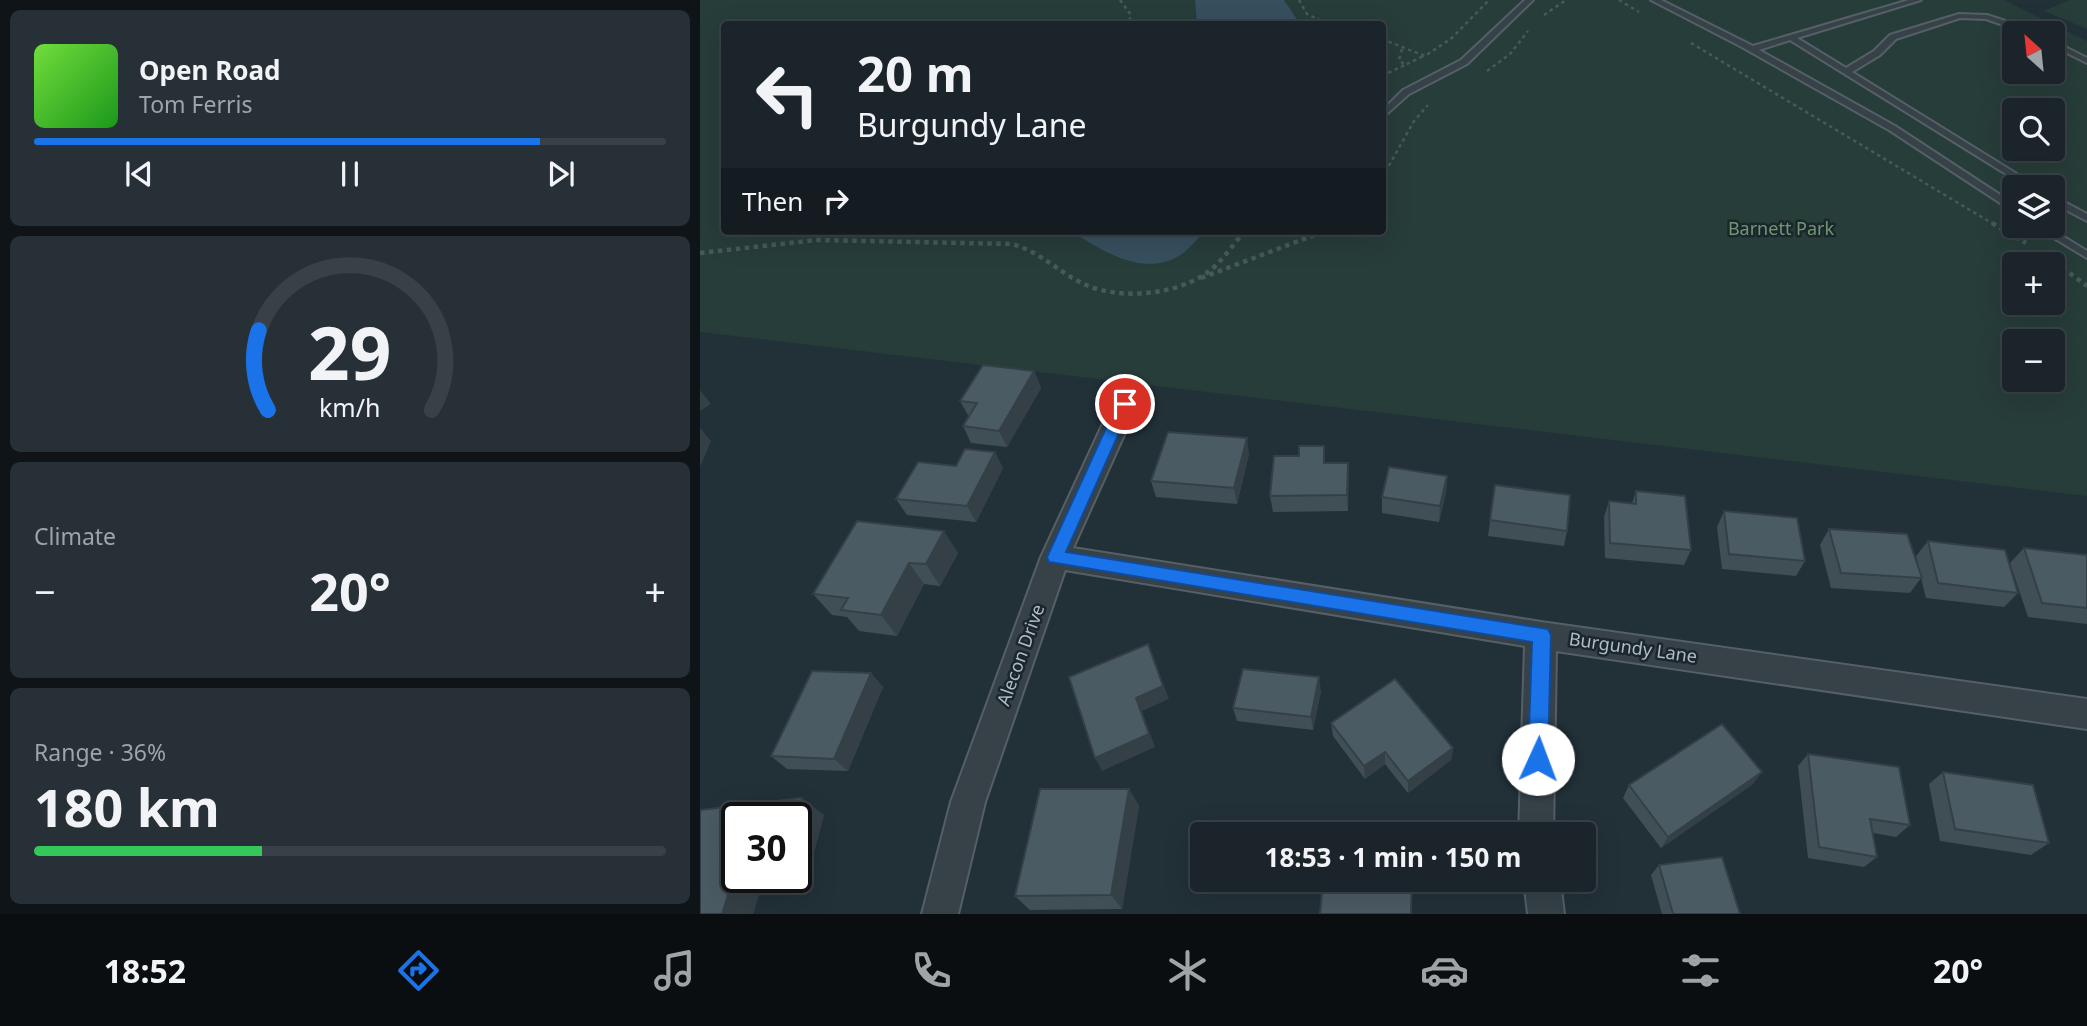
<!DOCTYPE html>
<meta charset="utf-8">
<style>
:root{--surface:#1a242a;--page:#273036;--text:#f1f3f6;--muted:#9fa4a8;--line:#384147;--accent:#1a73e8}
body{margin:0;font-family:"Noto Sans",sans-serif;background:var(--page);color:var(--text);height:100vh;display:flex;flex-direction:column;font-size:26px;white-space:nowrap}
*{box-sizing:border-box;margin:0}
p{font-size:23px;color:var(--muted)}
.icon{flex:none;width:38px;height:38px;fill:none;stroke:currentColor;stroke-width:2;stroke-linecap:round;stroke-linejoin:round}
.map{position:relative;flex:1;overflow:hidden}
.panel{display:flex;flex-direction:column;gap:10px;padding:10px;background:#0e1417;width:700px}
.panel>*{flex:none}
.hud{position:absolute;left:21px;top:21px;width:665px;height:214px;border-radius:7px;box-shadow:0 7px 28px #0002,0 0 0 2px var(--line);background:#1a242a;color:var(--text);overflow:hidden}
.needle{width:46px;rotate:333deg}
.controls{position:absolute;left:1302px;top:21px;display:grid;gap:14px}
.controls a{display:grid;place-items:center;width:63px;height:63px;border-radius:7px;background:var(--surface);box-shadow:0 7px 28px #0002,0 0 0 2px var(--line);font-size:35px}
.speed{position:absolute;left:21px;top:802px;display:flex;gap:14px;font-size:35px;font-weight:700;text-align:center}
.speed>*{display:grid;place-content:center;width:91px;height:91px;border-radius:50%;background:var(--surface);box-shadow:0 7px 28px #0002,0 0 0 2px var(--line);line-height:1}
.speed .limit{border:4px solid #111;border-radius:10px;background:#fff;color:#111}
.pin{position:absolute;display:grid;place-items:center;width:60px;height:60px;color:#fff;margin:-30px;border:4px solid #fff;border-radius:50%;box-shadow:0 2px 7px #0007}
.me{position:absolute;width:77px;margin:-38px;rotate:2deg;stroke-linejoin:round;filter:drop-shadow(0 0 5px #0008)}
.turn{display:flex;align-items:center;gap:24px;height:147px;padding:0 21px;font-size:32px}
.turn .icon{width:91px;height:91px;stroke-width:2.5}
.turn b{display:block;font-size:49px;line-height:60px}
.then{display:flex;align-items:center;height:66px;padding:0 21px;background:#0003;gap:14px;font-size:26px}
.big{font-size:52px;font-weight:700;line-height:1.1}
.panel .widget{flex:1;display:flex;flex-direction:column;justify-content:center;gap:10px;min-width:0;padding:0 24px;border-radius:10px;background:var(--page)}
.panel .dial{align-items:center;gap:0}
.dial svg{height:182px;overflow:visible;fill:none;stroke:var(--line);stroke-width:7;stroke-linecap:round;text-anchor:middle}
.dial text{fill:var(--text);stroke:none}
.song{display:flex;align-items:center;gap:21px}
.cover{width:84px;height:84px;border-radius:10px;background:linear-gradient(135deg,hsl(100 70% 55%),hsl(120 70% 35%))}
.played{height:7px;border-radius:4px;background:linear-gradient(90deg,var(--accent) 80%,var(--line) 80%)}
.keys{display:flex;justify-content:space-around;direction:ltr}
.heat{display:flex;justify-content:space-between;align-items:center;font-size:38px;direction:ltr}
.charge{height:10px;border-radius:5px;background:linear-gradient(90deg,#34c759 36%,var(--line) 0)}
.trip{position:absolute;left:490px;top:822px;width:406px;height:70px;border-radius:7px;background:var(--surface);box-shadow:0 7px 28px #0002,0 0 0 2px var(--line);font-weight:700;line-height:70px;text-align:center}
.dock{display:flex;height:112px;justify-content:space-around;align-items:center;background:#0a0e11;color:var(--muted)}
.dock .icon{width:49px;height:49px}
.dock .current{color:var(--accent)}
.dock b{font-size:32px;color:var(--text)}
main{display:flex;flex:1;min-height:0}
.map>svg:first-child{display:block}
.green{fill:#273d39;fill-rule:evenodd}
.water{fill:#374f5e}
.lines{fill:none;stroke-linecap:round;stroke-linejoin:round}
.lane-casing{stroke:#545f66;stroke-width:4}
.street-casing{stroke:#545f66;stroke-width:4}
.path-far1{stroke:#465a58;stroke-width:2.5;stroke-dasharray:3.5 3.5;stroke-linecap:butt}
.path{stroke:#465a58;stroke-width:4.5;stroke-dasharray:4.5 4.5;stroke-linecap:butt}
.lane{fill:#364148;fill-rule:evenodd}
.street{fill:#364148;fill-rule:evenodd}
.wall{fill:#404e56}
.shaded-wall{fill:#344046}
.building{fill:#4b5b64;stroke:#344046;stroke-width:2}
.route{fill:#1a73e8;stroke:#114b97;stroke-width:2}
.labels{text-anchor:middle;stroke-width:5;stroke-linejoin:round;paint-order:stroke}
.park-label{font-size:18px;fill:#709971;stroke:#1b262d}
.street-label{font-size:18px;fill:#b1bdc5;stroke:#1b262d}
</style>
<main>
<section class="panel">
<div class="widget">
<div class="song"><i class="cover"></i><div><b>Open Road</b><p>Tom Ferris</p></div></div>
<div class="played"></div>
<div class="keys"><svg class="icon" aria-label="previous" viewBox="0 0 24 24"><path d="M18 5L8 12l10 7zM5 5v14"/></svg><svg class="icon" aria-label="pause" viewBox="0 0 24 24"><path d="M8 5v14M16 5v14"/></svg><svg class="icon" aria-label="next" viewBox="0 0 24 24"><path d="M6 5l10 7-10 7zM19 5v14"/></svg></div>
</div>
<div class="widget dial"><svg viewBox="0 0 100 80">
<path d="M14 69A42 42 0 1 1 86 69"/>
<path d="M14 69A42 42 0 0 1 10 34" stroke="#1a73e8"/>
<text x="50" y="56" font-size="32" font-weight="700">29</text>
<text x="50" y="72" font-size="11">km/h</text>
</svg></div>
<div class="widget"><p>Climate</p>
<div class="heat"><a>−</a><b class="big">20°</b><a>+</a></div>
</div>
<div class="widget"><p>Range · 36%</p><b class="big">180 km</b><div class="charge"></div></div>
</section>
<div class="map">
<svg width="1387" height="914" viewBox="0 0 1387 914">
<rect width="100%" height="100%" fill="#223038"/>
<path class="green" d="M0 0H1304L1387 41V496L0 332ZM24 24H682V231H24ZM1314 33H1353V72H1314ZM1314 110H1353V149H1314ZM1314 187H1353V226H1314ZM1314 264H1353V303H1314ZM1314 341H1353V380H1314Z
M1370 0H1387V29L1344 11Z"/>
<path class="water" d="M495 0H584L600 24H497Z
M371 231H505C498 238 490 248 482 254 445 279 402 251 371 231Z"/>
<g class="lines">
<g class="lane-casing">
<path id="lane" d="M825 0H833L767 64 709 94 682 118V111L703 90 761 60Z
M951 0H961L1053 46 1209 0H1221L1097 38 1146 68 1174 51 1190 35 1259 14 1287 15 1336 31 1337 33H1326L1286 19 1260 18 1196 39 1180 55 1152 72 1338 187H1327L1090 40 1059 50 1195 126 1314 204V211L1311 210 1189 130 1040 46Z
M1353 41 1387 58V63L1353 46Z
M1353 196 1387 214V221L1353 203Z
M1334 226H1346L1387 251V258Z"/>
</g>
<g class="street-casing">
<path id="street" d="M425 395 434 398 438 404 373 548 841 622 1387 699V729L856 651 853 835H819L825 646 365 570 285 802 258 914H222L251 802 341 557 412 404 416 398Z
M824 880H860L864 914H828Z"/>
</g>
<path class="path-far1" d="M420 0 431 15 428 24
M599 0 607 14 628 24
M919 0 939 12
M844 15 866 0
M682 39 725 56 752 38 789 0
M991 43 1295 225
M702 49 699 60 705 65 724 56
M787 71 810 54 828 31
M682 76 705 65
M682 178 714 121 728 105"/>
<path class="path" d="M1292 223 1326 243
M0 253 116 240 312 244C343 253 359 273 386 285 421 300 474 295 505 274 520 265 533 244 545 231
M1348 257 1387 286
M501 278 625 231"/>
<use href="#lane" class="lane"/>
<use href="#street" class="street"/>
</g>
<path class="wall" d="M334 371 341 388 307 447 271 443 263 426 269 417 260 401Z
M549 454 537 504 456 497 451 481Z
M626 463H648V511L573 512 570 496Z
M256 466 303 468 276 522 207 515 196 499Z
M747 476 746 492 739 522 682 513V497Z
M795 485 867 531 864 546 788 536Z
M936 491 991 550 984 565 905 558 904 517 909 501 932 503Z
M1024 511 1105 561 1096 576 1022 569 1017 527Z
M157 521 258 553 240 586 224 584 197 636 159 631 147 617 132 615 113 594Z
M1129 529 1221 576 1216 556 1228 541 1318 593 1304 607 1226 598 1221 578 1210 593 1131 588 1120 545Z
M1324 548 1387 555V624L1328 617 1310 563Z
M171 673 183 687 148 771 87 769 71 756Z
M621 691 613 730 537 721 533 708Z
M631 723 753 748 751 760 708 793 685 764 665 779 633 736Z
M1108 754 1210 825 1196 837 1173 833 1177 857 1164 867 1108 858 1098 766Z
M1243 772 1349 843 1331 855 1240 841 1229 784Z
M1053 784 961 848 923 798 929 785Z
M429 789 439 806 422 909 330 910 315 896Z
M0 810 124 815 109 870 96 871V817H37V877H64L53 914H0Z
M959 865 1040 914H962L951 875Z"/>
<path class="shaded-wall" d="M334 371 341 388 307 447 299 431Z
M0 390 11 404 0 411Z
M0 428 11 441 0 467Z
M547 438 549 454 537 504 534 488Z
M295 452 303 468 276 522 267 506Z
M648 463 649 479 648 511 647 495Z
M747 476 746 492 739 522 740 506Z
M244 531 258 553 240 586 226 564Z
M209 563 224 584 197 636 181 615Z
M448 644 469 699 442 711 455 747 402 771 395 758 436 698Z
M171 673 183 687 148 771 134 759Z
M619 677 621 691 613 730 611 717Z
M753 748 751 760 708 793V781Z
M685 752V764L665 779 664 766Z
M1062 772 1053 784 961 848 968 837Z
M429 789 439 806 422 909 411 895Z
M102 798 124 815 109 870 96 861V818Z
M37 868V877H64L53 914H22Z"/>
<path class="building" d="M283 365 334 371 299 431 263 426 277 403 260 401Z
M468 432 547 438 534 488 451 481Z
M599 446H624V463H648L647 495 570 496 574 456H599Z
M265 449 295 452 267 506 196 499 218 462 256 466Z
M689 467 747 476 740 506 682 497Z
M795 485 870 495 867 531 790 520Z
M936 491 985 496 991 550 910 543 909 501 936 504Z
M1024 511 1097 518 1105 561 1029 554Z
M157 521 244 531 226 564 209 563 181 615 141 610 148 598 113 594Z
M1129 529 1207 534 1222 578 1141 573Z
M1228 541 1305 550 1318 593 1238 583Z
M1324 548 1387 555V608L1342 603Z
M448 644 463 686 436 698 449 734 395 758 369 677Z
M543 669 619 677 611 717 533 708Z
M112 671 171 673 134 759 71 756Z
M695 679 753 748 708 781 685 752 664 766 631 723Z
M1022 724 1062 772 968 837 929 785Z
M1108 754 1199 767 1210 825 1170 819 1177 857 1119 847Z
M1243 772 1333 785 1349 843 1255 829Z
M340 789H429L411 895 315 896Z
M102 798 96 818V817H37V868L22 914H0V810Z
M1022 857 1040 914H973L959 865Z
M623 880H712L711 914H620Z"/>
<path class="route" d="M425 398 432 404 366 552 848 629 851 635 848 759 845 766 838 769 831 766 828 759 832 642 349 562 347 557 417 404Z"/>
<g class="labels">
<g class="park-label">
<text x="1081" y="235">Barnett Park</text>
</g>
<g class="street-label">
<text transform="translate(933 648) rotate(8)" y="6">Burgundy Lane</text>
<text transform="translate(321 655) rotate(-70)" y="6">Alecon Drive</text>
</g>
</g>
</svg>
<div class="controls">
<a><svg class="needle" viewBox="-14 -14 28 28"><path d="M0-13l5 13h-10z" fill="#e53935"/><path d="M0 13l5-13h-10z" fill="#9fa4a8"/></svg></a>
<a><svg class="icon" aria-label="search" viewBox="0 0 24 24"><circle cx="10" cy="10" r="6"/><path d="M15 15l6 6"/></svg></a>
<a><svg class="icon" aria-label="layers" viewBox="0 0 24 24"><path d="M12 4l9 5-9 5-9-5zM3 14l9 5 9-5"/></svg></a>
<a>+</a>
<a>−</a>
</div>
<div class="speed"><div class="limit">30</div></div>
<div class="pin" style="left:425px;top:404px;background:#d93025"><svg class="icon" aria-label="arrive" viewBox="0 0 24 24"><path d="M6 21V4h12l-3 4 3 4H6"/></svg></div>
<svg class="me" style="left:838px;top:759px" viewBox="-20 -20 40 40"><circle r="19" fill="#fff"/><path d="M0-13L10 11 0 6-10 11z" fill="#1a73e8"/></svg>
<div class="trip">18:53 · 1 min · 150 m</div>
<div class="hud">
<div class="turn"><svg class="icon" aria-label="left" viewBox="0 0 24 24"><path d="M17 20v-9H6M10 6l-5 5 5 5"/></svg><div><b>20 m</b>Burgundy Lane</div></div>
<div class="then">Then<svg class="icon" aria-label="right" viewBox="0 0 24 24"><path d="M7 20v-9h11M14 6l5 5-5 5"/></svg></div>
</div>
</div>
</main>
<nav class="dock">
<b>18:52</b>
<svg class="icon current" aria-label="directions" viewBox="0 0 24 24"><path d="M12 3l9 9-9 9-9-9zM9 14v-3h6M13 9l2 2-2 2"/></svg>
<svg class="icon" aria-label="music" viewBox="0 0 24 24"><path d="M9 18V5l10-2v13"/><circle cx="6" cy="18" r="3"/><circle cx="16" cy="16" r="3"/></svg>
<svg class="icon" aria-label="phone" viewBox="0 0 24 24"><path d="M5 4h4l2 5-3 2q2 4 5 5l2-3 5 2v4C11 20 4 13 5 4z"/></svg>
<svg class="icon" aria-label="climate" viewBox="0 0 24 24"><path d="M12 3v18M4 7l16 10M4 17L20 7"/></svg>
<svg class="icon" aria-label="car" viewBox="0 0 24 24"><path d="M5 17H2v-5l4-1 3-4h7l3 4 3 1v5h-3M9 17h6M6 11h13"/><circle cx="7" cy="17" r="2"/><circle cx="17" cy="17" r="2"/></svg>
<svg class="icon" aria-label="filters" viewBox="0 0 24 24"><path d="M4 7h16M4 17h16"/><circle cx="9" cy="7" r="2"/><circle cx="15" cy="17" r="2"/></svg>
<b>20°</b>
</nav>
